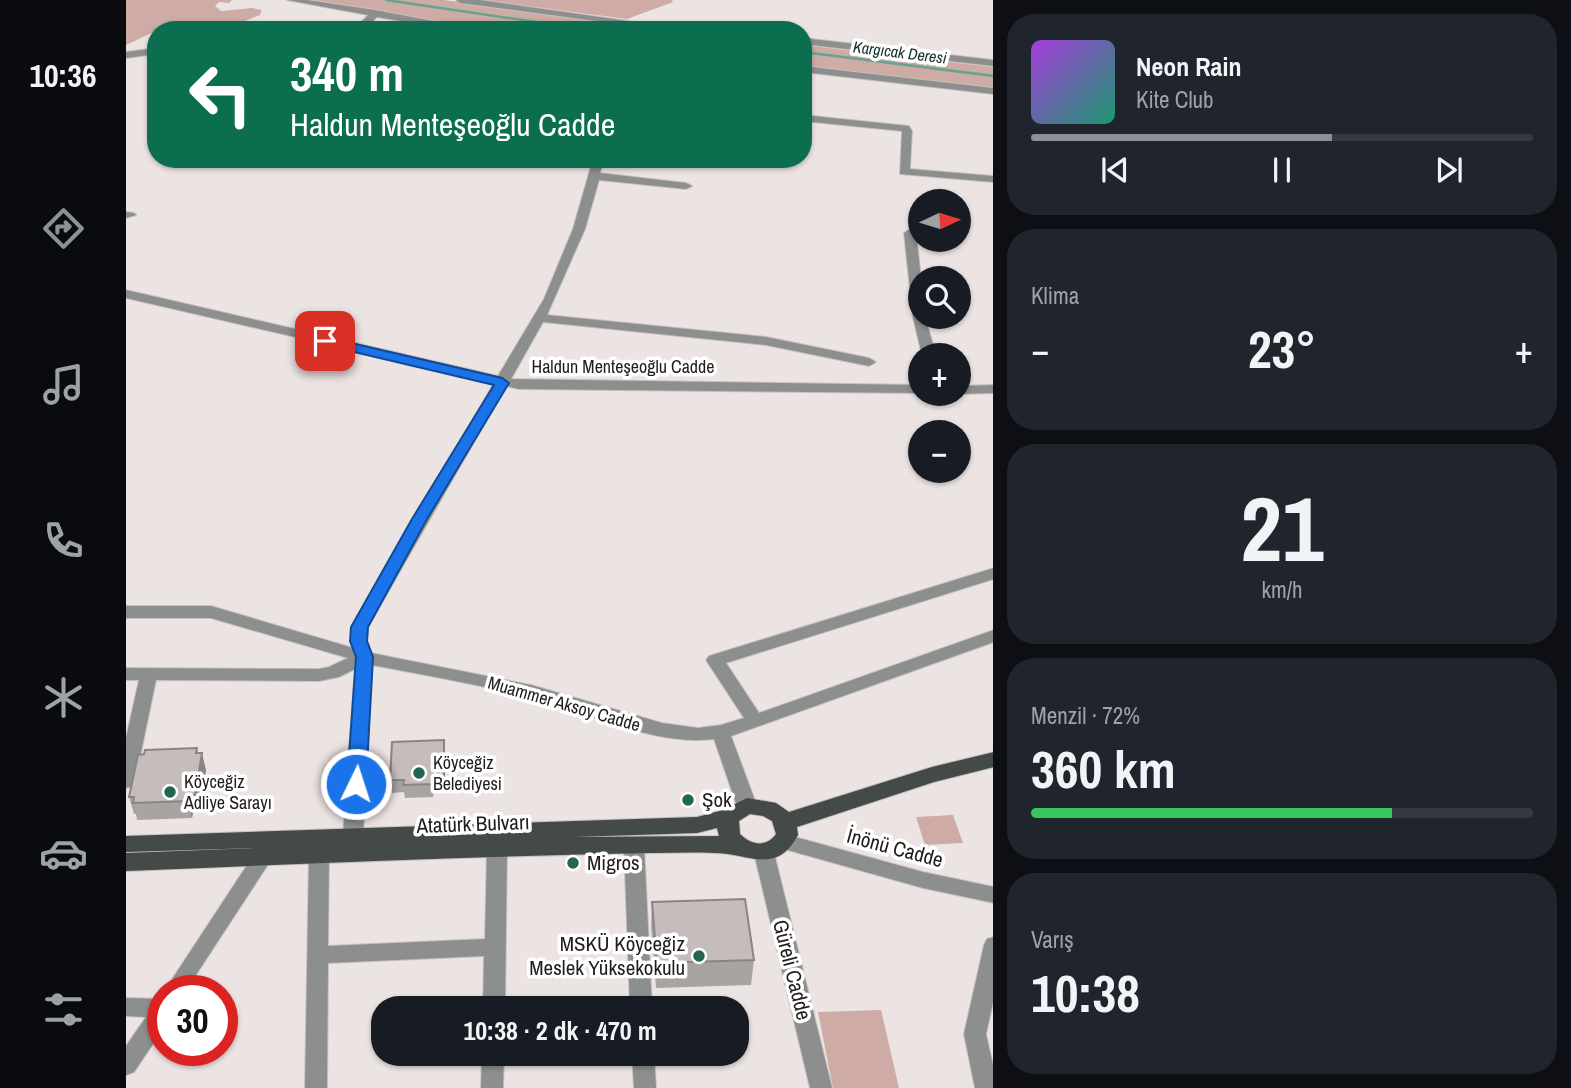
<!DOCTYPE html>
<html lang="tr">
<meta charset="utf-8">
<style>
:root{--surface:#171b24;--page:#20242c;--text:#f1f3f6;--muted:#9ea1a6;--line:#363941;--accent:#8c9099}
body{margin:0;font-family:"Archivo Narrow",sans-serif;background:var(--page);color:var(--text);height:100vh;display:flex;flex-direction:column;font-size:26px;white-space:nowrap}
*{box-sizing:border-box;margin:0}
p{font-size:23px;color:var(--muted)}
.icon{flex:none;width:38px;height:38px;fill:none;stroke:currentColor;stroke-width:2;stroke-linecap:round;stroke-linejoin:round}
.map{position:relative;flex:1;overflow:hidden}
.details{display:flex;flex-direction:column;gap:14px;padding:14px;background:#0d0f14;width:578px}
.details>*{flex:none}
.guide{position:absolute;left:21px;top:21px;width:665px;height:147px;border-radius:28px;box-shadow:0 2px 5px #0004;background:#0b6e4f;color:#fff;overflow:hidden}
.needle{width:46px;rotate:86deg}
.buttons{position:absolute;left:782px;top:189px;display:grid;gap:14px}
.buttons a{display:grid;place-items:center;width:63px;height:63px;border-radius:50%;background:var(--surface);box-shadow:0 2px 5px #0004;font-size:35px}
.speed{position:absolute;left:21px;top:975px;display:flex;gap:14px;font-size:35px;font-weight:700;text-align:center}
.speed>*{display:grid;place-content:center;width:91px;height:91px;border-radius:50%;background:var(--surface);box-shadow:0 2px 5px #0004;line-height:1}
.speed .limit{border:10px solid #d22;background:#fff;color:#111}
.pin{position:absolute;display:grid;place-items:center;width:60px;height:60px;color:#fff;margin:-30px;border-radius:14px;box-shadow:0 4px 10px #0006}
.me{position:absolute;width:77px;margin:-38px;rotate:4deg;stroke-linejoin:round;filter:drop-shadow(0 0 5px #0008)}
.turn{display:flex;align-items:center;gap:24px;height:147px;padding:0 28px;font-size:32px}
.turn .icon{width:91px;height:91px;stroke-width:2.5}
.turn b{display:block;font-size:49px;line-height:60px}
.big{font-size:52px;font-weight:700;line-height:1.1}
.details .card{flex:1;display:flex;flex-direction:column;justify-content:center;gap:10px;min-width:0;padding:0 24px;border-radius:28px;background:var(--page)}
.details .dial{align-items:center;gap:0}
.dial b{font-size:91px;line-height:1}
.song{display:flex;align-items:center;gap:21px}
.cover{width:84px;height:84px;border-radius:10px;background:linear-gradient(135deg,hsl(280 70% 55%),hsl(160 70% 35%))}
.played{height:7px;border-radius:4px;background:linear-gradient(90deg,var(--accent) 60%,var(--line) 60%)}
.keys{display:flex;justify-content:space-around;direction:ltr}
.heat{display:flex;justify-content:space-between;align-items:center;font-size:38px;direction:ltr}
.charge{height:10px;border-radius:5px;background:linear-gradient(90deg,#34c759 72%,var(--line) 0)}
.trip{position:absolute;left:245px;top:996px;width:378px;height:70px;border-radius:28px;background:var(--surface);box-shadow:0 2px 5px #0004;font-weight:700;line-height:70px;text-align:center}
main{display:flex;flex:1;min-height:0}
.tabs{display:flex;flex-direction:column;width:126px;justify-content:space-around;align-items:center;background:#090b0e;color:var(--muted)}
.tabs .icon{width:49px;height:49px}
.tabs .current{color:var(--accent)}
.tabs b{font-size:32px;color:var(--text)}
.map>svg:first-child{display:block}
.green{fill:#ceaba4}
.lines{fill:none;stroke-linecap:round;stroke-linejoin:round}
.stream{stroke:#66a490;stroke-width:2.5}
.minor-casing{stroke:#c7c0be;stroke-width:2}
.major-casing{stroke:#c7c0be;stroke-width:2}
.minor{fill:#8c8f8e;fill-rule:evenodd}
.major{fill:#444a48;fill-rule:evenodd}
.wall{fill:#a9a3a1}
.shaded-wall{fill:#8a8483}
.building{fill:#c5bdbb;stroke:#8a8483;stroke-width:2}
.route{fill:#1a73e8;stroke:#114b97;stroke-width:2}
.poi-dot{fill:#246453;stroke:#fff;stroke-width:2.5}
.labels{text-anchor:middle;stroke-width:7;stroke-linejoin:round;paint-order:stroke}
.far-water-label{font-size:16px;font-style:italic;fill:#113027;stroke:#fff}
.street-label{font-size:18px;fill:#201d1c;stroke:#fff}
.poi-label{font-size:18px;fill:#201d1c;stroke:#fff;text-anchor:start}
.near-poi-label{font-size:21px;fill:#201d1c;stroke:#fff;text-anchor:start}
.near-street-label{font-size:21px;fill:#201d1c;stroke:#fff}
</style>
<main>
<nav class="tabs">
<b>10:36</b>
<svg class="icon current" aria-label="directions" viewBox="0 0 24 24"><path d="M12 3l9 9-9 9-9-9zM9 14v-3h6M13 9l2 2-2 2"/></svg>
<svg class="icon" aria-label="music" viewBox="0 0 24 24"><path d="M9 18V5l10-2v13"/><circle cx="6" cy="18" r="3"/><circle cx="16" cy="16" r="3"/></svg>
<svg class="icon" aria-label="phone" viewBox="0 0 24 24"><path d="M5 4h4l2 5-3 2q2 4 5 5l2-3 5 2v4C11 20 4 13 5 4z"/></svg>
<svg class="icon" aria-label="climate" viewBox="0 0 24 24"><path d="M12 3v18M4 7l16 10M4 17L20 7"/></svg>
<svg class="icon" aria-label="car" viewBox="0 0 24 24"><path d="M5 17H2v-5l4-1 3-4h7l3 4 3 1v5h-3M9 17h6M6 11h13"/><circle cx="7" cy="17" r="2"/><circle cx="17" cy="17" r="2"/></svg>
<svg class="icon" aria-label="filters" viewBox="0 0 24 24"><path d="M4 7h16M4 17h16"/><circle cx="9" cy="7" r="2"/><circle cx="15" cy="17" r="2"/></svg>
</nav>
<div class="map">
<svg width="868" height="1088" viewBox="0 0 868 1088">
<rect width="100%" height="100%" fill="#ece4e2"/>
<path class="green" d="M0 0H106L103 3 93 2 89 6 95 11 126 8 136 10 134 15 114 23 84 26 70 27 49 22 0 45Z
M180 0H318L533 30H365Z
M356 0H546L547 2 501 19Z
M677 45 867 67V89L677 66Z
M827 815 837 843 799 845 790 817Z
M755 1010 773 1088H707L692 1012Z"/>
<g class="lines">
<path class="stream" d="M260 0 465 30
M677 52 868 76"/>
<g class="minor-casing">
<path id="minor" d="M161 0H181L249 10 354 30H331L251 17 237 30H228L242 15Z
M330 0H354L565 30H538L334 3Z
M677 38 868 60V66L677 44Z
M30 48V54L0 58V52Z
M677 66 868 88V94L677 72Z
M677 115 783 126 786 131 784 169 868 176V182L774 174 776 131 677 121Z
M467 159H478L474 173 560 183 566 186 560 189 473 180 459 229 421 315 640 337 743 358 750 362 743 366 640 345 417 322 385 379 794 385V393L393 389 380 386 242 627 241 641 245 653 405 685 536 723 572 728 595 725 618 718 580 660 583 656 868 568V579L600 663 633 713 868 630V642L605 736 631 806 628 811 621 813 614 811 611 806 588 739C529 747 461 711 403 697 351 684 298 675 246 665L237 835 234 840 227 843 220 840 217 835 229 669 213 677 193 681 30 680 9 781 7 786 0 788V738L13 680H0V668L193 669 203 667 222 658 85 618H0V606H85L227 648 226 627 368 383 0 298V290L372 376 418 299 447 229Z
M0 212 8 213 10 215 0 218Z
M784 229 790 233 795 278 794 317H799L810 355H796L787 317 778 233Z
M868 385V393L833 394H831L833 386Z
M658 834 797 872 868 887V903L797 888 651 847 648 842 651 837Z
M508 837 515 840 518 845 526 1008H504L498 845 501 840Z
M371 839 378 842 381 847 379 1008H357L358 956 202 963 201 1088H179L183 853 186 848 193 845 200 848 203 853 202 946 359 939 361 847 364 842Z
M638 845 645 848 648 853 706 1088H684L628 853 631 848Z
M138 847 145 850 148 855 145 860 60 990H39L131 850Z
M868 937V998L860 1034 868 1070V1088H849L838 1034 858 945 861 939Z
M0 998 37 999V1029L8 1072 0 1075V1046L20 1017 0 1016Z
M356 1054H378L377 1088H355Z
M506 1054H528L530 1088H508Z"/>
</g>
<g class="major-casing">
<path id="major" d="M868 752V767L808 782 671 827 672 835C650 876 623 853 588 853 567 852 546 853 525 853 350 856 175 864 0 871V853L131 848 0 852V836L571 817 597 810 621 798 650 803 663 812 806 767ZM624 814 637 816 646 821 650 834C640 848 625 845 614 834L613 821ZM591 828 593 836 447 837 571 833Z"/>
</g>
<use href="#minor" class="minor"/>
<use href="#major" class="major"/>
</g>
<path class="wall" d="M72 753 80 770 73 812H67L66 818 11 820 10 814H8L3 797 18 754Z
M319 753V791H308L307 797 279 798 278 792 266 793 264 780Z
M526 902 628 960 625 985 530 988 525 927Z"/>
<path class="shaded-wall" d="M318 740 319 753V791L318 778Z
M71 748 74 764 76 753 80 770 73 812 69 795Z
M63 795 67 812 66 818 62 801Z"/>
<path class="building" d="M318 740V778H307L306 784 277 785 278 780H264L266 742Z
M71 748 70 753H76L69 795H63L62 801 7 803 8 797H3L12 755 18 754 19 750Z
M619 899 628 960 531 963 526 902Z"/>
<path class="route" d="M199 337 376 378 383 383 301 519 242 627 241 641 247 657 240 784 237 789H224L221 784 230 657 224 641 225 627 286 519 368 385 194 344V339Z"/>
<g class="poi-dot">
<circle cx="293" cy="773" r="7"/>
<circle cx="44" cy="792" r="7"/>
<circle cx="562" cy="800" r="7"/>
<circle cx="447" cy="863" r="7"/>
<circle cx="573" cy="956" r="7"/>
</g>
<g class="labels">
<g class="far-water-label">
<text transform="translate(774 52) rotate(7)" y="6">Kargıcak Deresi</text>
</g>
<g class="street-label">
<text x="497" y="373">Haldun Menteşeoğlu Cadde</text>
<text transform="translate(438 704) rotate(16)" y="6">Muammer Aksoy Cadde</text>
</g>
<g class="poi-label">
<text x="307" y="769">Köyceğiz<tspan x="307" dy="21">Belediyesi</tspan></text>
<text x="58" y="788">Köyceğiz<tspan x="58" dy="21">Adliye Sarayı</tspan></text>
</g>
<g class="near-poi-label">
<text x="576" y="807">Şok</text>
<text x="461" y="870">Migros</text>
<text x="559" y="951" text-anchor="end">MSKÜ Köyceğiz<tspan x="559" dy="24">Meslek Yüksekokulu</tspan></text>
</g>
<g class="near-street-label">
<text transform="translate(347 824) rotate(-2)" y="7">Atatürk Bulvarı</text>
<text transform="translate(769 848) rotate(15)" y="7">İnönü Cadde</text>
<text transform="translate(666 970) rotate(76)" y="7">Güreli Cadde</text>
</g>
</g>
</svg>
<div class="buttons">
<a><svg class="needle" viewBox="-14 -14 28 28"><path d="M0-13l5 13h-10z" fill="#e53935"/><path d="M0 13l5-13h-10z" fill="#9ea1a6"/></svg></a>
<a><svg class="icon" aria-label="search" viewBox="0 0 24 24"><circle cx="10" cy="10" r="6"/><path d="M15 15l6 6"/></svg></a>
<a>+</a>
<a>−</a>
</div>
<div class="speed"><div class="limit">30</div></div>
<div class="pin" style="left:199px;top:341px;background:#d93025"><svg class="icon" aria-label="arrive" viewBox="0 0 24 24"><path d="M6 21V4h12l-3 4 3 4H6"/></svg></div>
<svg class="me" style="left:230px;top:784px" viewBox="-20 -20 40 40"><circle r="17" fill="#1a73e8" stroke="#fff" stroke-width="3"/><path d="M0-11L8 9 0 5-8 9z" fill="#fff"/></svg>
<div class="trip">10:38 · 2 dk · 470 m</div>
<div class="guide">
<div class="turn"><svg class="icon" aria-label="left" viewBox="0 0 24 24"><path d="M17 20v-9H6M10 6l-5 5 5 5"/></svg><div><b>340 m</b>Haldun Menteşeoğlu Cadde</div></div>
</div>
</div>
<section class="details">
<div class="card">
<div class="song"><i class="cover"></i><div><b>Neon Rain</b><p>Kite Club</p></div></div>
<div class="played"></div>
<div class="keys"><svg class="icon" aria-label="previous" viewBox="0 0 24 24"><path d="M18 5L8 12l10 7zM5 5v14"/></svg><svg class="icon" aria-label="pause" viewBox="0 0 24 24"><path d="M8 5v14M16 5v14"/></svg><svg class="icon" aria-label="next" viewBox="0 0 24 24"><path d="M6 5l10 7-10 7zM19 5v14"/></svg></div>
</div>
<div class="card"><p>Klima</p>
<div class="heat"><a>−</a><b class="big">23°</b><a>+</a></div>
</div>
<div class="card dial"><b>21</b><p>km/h</p></div>
<div class="card"><p>Menzil · 72%</p><b class="big">360 km</b><div class="charge"></div></div>
<div class="card"><p>Varış</p><b class="big">10:38</b></div>
</section>
</main>
